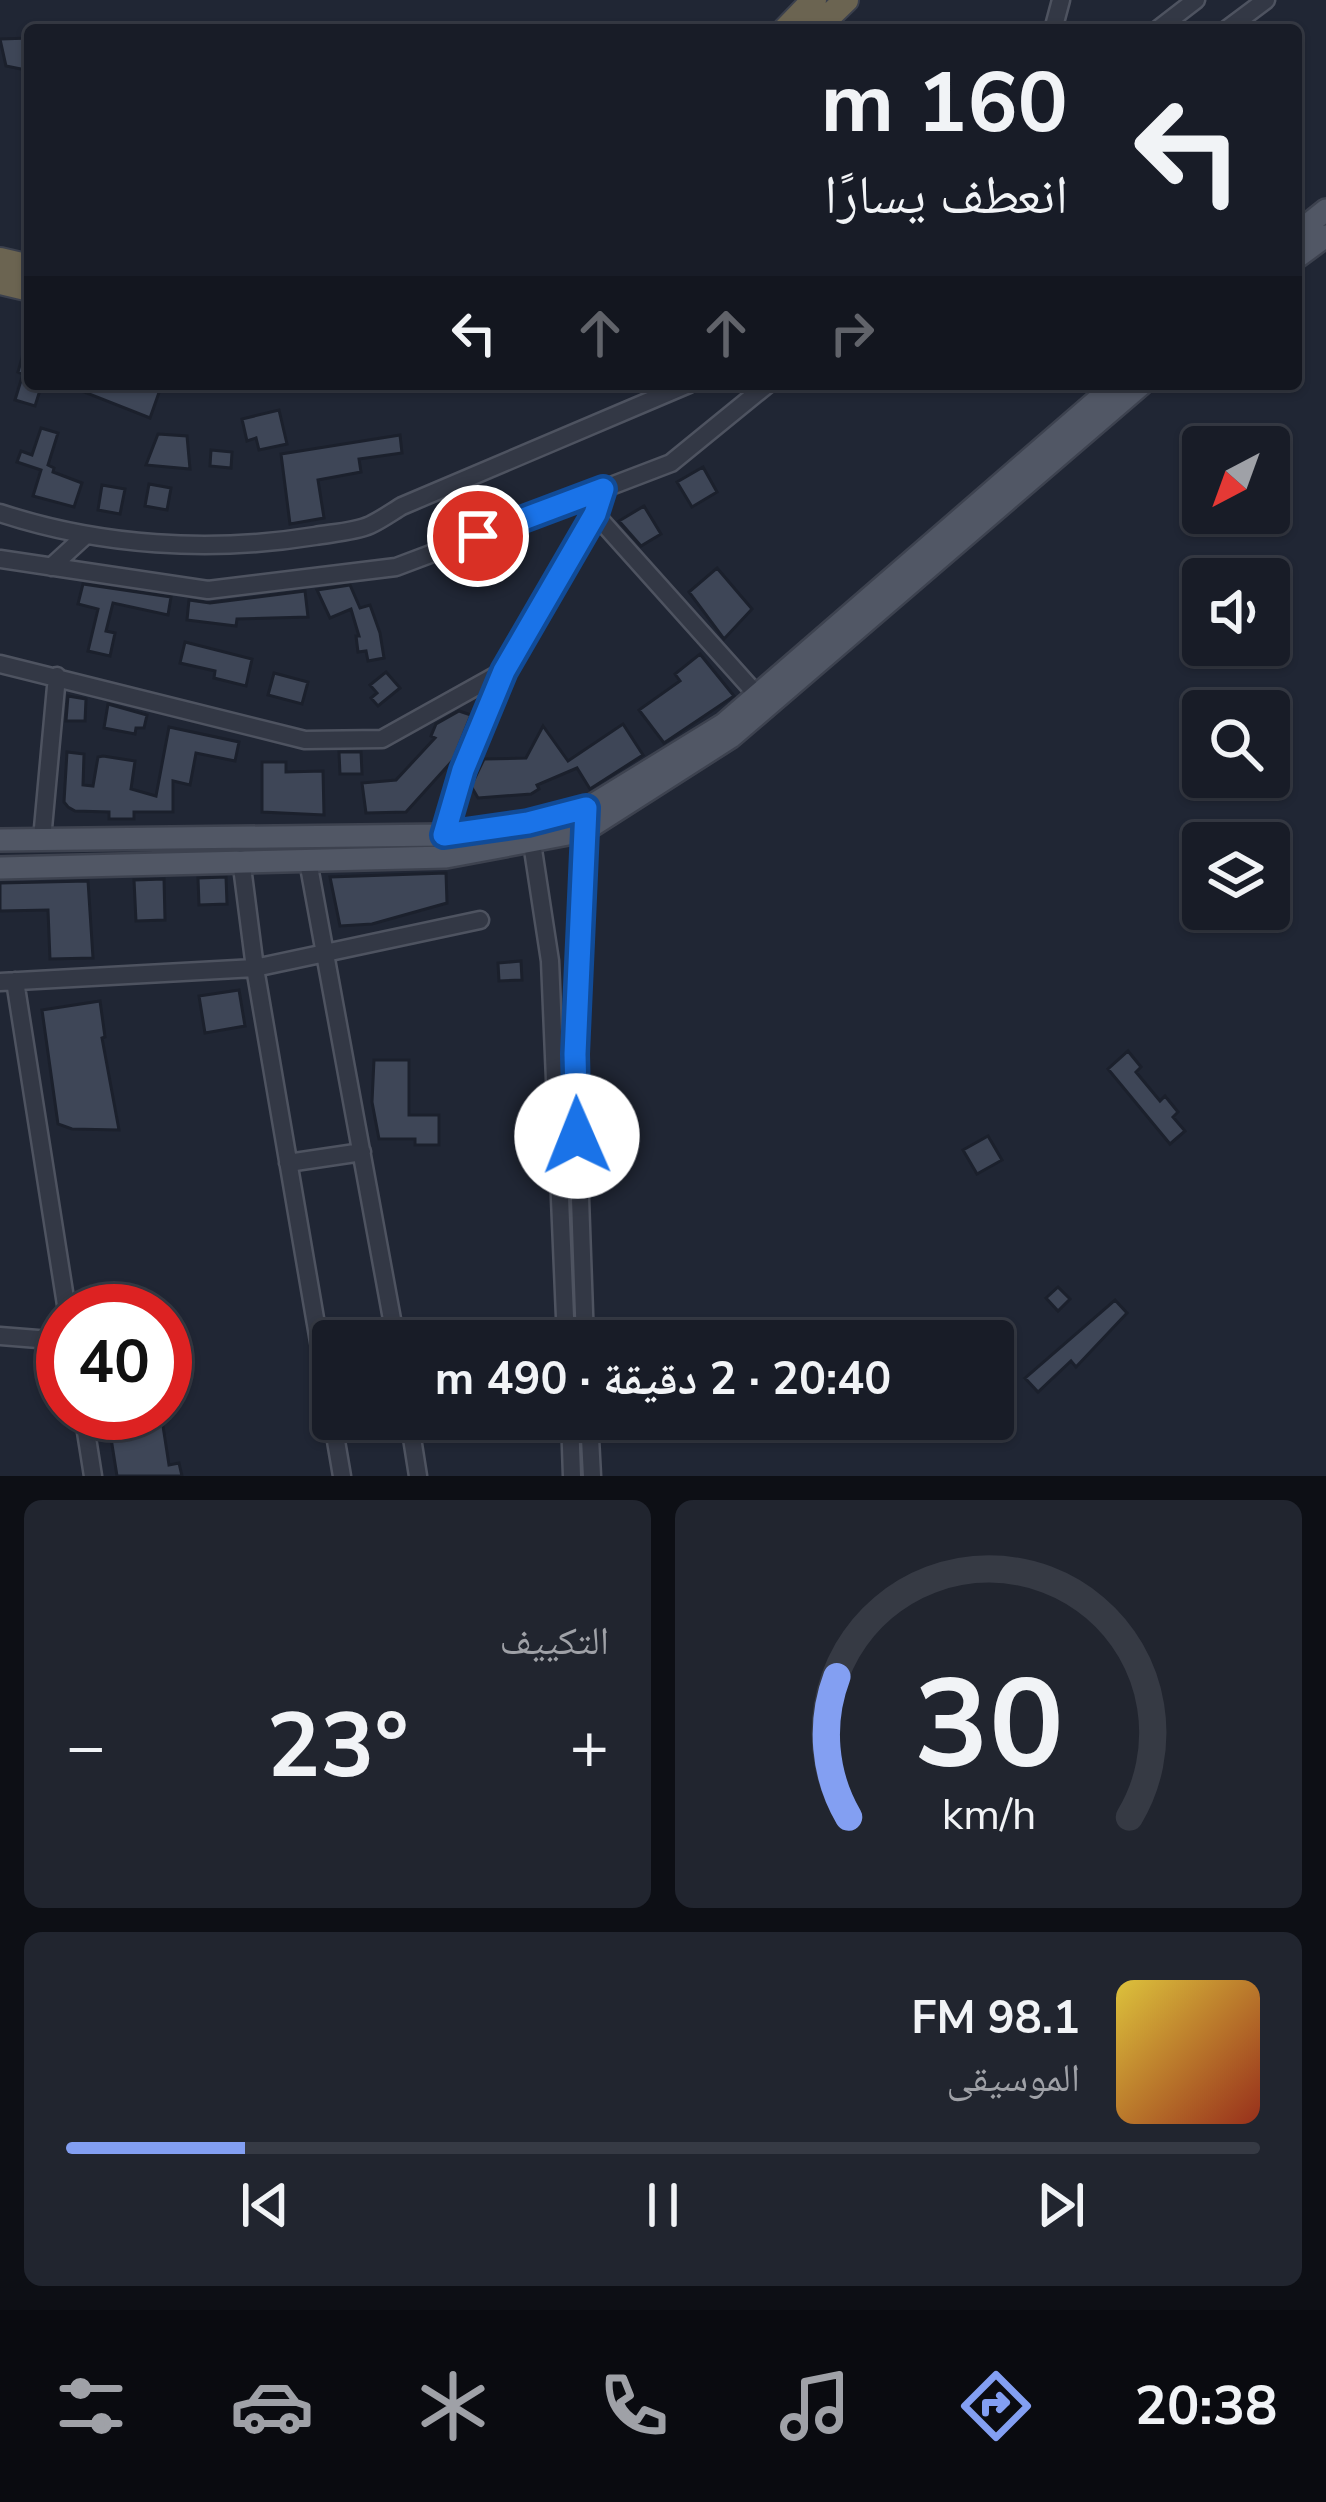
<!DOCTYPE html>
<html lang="ar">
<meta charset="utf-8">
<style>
:root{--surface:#181c27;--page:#21252f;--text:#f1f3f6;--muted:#9fa1a7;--line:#363a44;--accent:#839ff2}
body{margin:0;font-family:"Nunito Sans","Noto Naskh Arabic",sans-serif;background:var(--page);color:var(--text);direction:rtl;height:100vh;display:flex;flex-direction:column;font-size:45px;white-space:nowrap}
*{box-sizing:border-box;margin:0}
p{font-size:39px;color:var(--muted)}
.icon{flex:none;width:66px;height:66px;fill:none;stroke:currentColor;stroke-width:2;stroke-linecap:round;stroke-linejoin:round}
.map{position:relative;height:1476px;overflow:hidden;direction:ltr}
.panel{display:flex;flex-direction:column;gap:24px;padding:24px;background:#0d0f15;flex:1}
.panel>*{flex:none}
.top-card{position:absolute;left:24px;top:24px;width:1278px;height:366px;border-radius:12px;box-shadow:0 3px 9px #0004,0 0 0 3px var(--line);direction:rtl;background:#181c27;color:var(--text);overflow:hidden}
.needle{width:78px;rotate:221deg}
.buttons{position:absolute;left:1182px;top:426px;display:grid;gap:24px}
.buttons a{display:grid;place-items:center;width:108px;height:108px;border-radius:12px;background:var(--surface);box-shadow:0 3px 9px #0004,0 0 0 3px var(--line);font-size:60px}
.speed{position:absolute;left:36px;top:1284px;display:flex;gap:24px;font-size:60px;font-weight:700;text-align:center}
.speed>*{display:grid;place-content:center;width:156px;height:156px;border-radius:50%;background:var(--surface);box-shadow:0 3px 9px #0004,0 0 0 3px var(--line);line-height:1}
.speed .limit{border:18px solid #d22;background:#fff;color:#111}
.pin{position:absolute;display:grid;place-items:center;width:102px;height:102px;color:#fff;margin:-51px;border:6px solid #fff;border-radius:50%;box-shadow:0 3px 12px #0007}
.me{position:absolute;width:132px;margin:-66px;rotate:359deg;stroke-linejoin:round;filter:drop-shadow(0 0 9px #0008)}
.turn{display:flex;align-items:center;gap:42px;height:252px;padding:0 36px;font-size:54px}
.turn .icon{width:156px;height:156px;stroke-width:2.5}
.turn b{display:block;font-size:84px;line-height:102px}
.lanes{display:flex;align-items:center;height:114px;padding:0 36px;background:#0003;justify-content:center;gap:60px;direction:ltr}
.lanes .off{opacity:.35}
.big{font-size:90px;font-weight:700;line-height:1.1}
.panel .card{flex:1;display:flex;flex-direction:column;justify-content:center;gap:18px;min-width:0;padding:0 42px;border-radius:18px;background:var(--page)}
.panel .dial{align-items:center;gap:0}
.dial svg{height:312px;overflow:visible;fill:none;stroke:var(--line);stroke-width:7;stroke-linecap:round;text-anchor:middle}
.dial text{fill:var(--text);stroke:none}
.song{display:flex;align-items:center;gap:36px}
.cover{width:144px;height:144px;border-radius:18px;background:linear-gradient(135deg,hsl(50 70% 55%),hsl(10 70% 35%))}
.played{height:12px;border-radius:6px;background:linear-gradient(90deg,var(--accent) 15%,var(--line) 15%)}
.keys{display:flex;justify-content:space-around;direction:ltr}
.heat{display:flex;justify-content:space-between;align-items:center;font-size:66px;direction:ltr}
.panel .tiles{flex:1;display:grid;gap:24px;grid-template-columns:1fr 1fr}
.card:last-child{grid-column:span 2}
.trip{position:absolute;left:312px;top:1320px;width:702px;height:120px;border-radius:12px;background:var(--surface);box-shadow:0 3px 9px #0004,0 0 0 3px var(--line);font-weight:700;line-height:120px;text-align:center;direction:rtl}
.menu{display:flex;height:192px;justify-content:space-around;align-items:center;background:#0a0b10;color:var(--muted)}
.menu .icon{width:84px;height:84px}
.menu .selected{color:var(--accent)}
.menu b{font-size:54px;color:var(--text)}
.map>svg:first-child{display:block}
.building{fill:#3e4657;stroke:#1b202c;stroke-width:3}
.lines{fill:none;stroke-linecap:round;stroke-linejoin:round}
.minor-casing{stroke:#4e5360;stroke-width:21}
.major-casing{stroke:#3d424f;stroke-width:26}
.highway-casing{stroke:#3b404d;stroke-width:28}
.minor{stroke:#333845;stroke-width:16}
.major{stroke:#515765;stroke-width:21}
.highway{stroke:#6b6451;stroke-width:24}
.route-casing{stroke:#114b97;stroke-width:30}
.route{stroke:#1a73e8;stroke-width:21}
</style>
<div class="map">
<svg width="1326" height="1476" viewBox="0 0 1326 1476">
<rect width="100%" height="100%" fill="#202634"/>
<path class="building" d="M30 38 26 70 6 66 0 39Z
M27 340 30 384H42L35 406 15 400 23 374 18 372Z
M87 384H162L150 418 84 392Z
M279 410 287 444 259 450 256 438 247 441 242 419Z
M41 428 58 433 48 465 54 468 53 472 82 483 74 507 33 496 41 470 17 462 21 451 32 455Z
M158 434 187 436 190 469 146 465Z
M400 435 402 453 359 459 361 472 318 480 324 518 290 524 281 454Z
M211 450 232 452 231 468 210 466Z
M703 467 717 492 692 507 677 482Z
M149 484 171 488 167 510 145 506Z
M102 485 125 489 120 514 98 510Z
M644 506 661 534 641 546 619 521Z
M463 555 477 567 464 585 439 565Z
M717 568 752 609 724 639 689 592Z
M83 584 171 597 168 615 113 603 106 631 115 633 110 656 88 651 98 609 78 604Z
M350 585 360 608 370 605 380 633 384 658 368 661 366 651 358 652 356 636H359L351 609 330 618 317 590Z
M305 591 308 617 237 619 236 626 187 620 189 600 210 603Z
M185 642 252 659 246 686 214 678 215 671 180 663Z
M700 654 734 696 664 743 639 710 680 681 675 674Z
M386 672 400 688 378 706 371 698 377 693 370 685Z
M274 673 308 682 302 704 268 695Z
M68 696 86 699 85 721H66Z
M108 704 147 715 144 728H136L135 734 104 728Z
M459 711 471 715 453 760 406 812 366 813 362 783 396 780 435 738 431 736 436 724Z
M623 724 643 755 590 789 577 768 537 785 539 789 531 794 478 798 471 786 484 759 526 758 543 726 568 761Z
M169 727 239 742 235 761 196 753 190 785 173 781V812H134V819H109V812L75 811 68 807 64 802 67 752 84 754 83 785 93 786 98 757 103 756 135 761 131 789 156 796Z
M339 752H361L362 774H340Z
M262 762H286V772L323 771 324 815 262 812Z
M446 873 447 903 372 924 340 926 330 877Z
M226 877 227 904 199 905 198 878Z
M164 879 165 920 136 921 134 880Z
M88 881 93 958 50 959 48 910 0 911V883Z
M521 961 522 980 499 981 498 963Z
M239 990 245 1026 205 1033 199 996Z
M100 1001 105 1037 102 1038 119 1130 72 1129 58 1124 42 1010Z
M1128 1051 1141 1067 1136 1072 1160 1101 1165 1096 1178 1112 1173 1117 1185 1131 1170 1144 1108 1069Z
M374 1060H409V1115H439V1145H415V1139H379L372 1102Z
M988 1136 1002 1160 977 1174 963 1150Z
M1058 1287 1070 1299 1058 1311 1046 1298Z
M1115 1300 1127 1313 1076 1367 1071 1361 1038 1392 1025 1378Z
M107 1413H161L169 1465 179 1463 182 1476H117Z"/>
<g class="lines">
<g class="minor-casing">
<path id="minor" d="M1053 30 1061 0
M1157 30 1196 0
M1226 30 1266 0
M603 489 671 463 768 384
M0 513C100 546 211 553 315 536 332 533 354 532 370 525 381 520 392 512 402 506L689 384
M595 514 757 695
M0 559 208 590 396 567 603 489 595 514 504 671 463 769 444 835 445 844
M51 567 86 535
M0 664 305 740 382 739 504 671
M585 820 575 1055 585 1341
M530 830 550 961 566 1341
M42 839 57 676
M241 859 255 968 342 1476
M308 861 396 1341
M15 981 67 1311
M0 982 255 968 480 920
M288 1163 362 1152
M0 1336 63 1341
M83 1413 93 1476
M409 1419 418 1476
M570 1419 572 1476
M589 1419 592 1476"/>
</g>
<g class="major-casing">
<path id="major" d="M1296 234 1326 210
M1296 258 1326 236
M0 840 444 835 528 823 586 809 724 724 1116 384
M0 868 446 857 584 831 731 737 1142 384"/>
</g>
<g class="highway-casing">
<path id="highway" d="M785 30 814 0
M815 30 846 0
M0 260 30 267
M0 282 30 289"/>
</g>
<use href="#minor" class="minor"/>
<use href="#major" class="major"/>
<use href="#highway" class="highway"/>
</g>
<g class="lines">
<g class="route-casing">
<path id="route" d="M478 536 603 489 595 514 504 671 463 770 444 835 528 823 586 808 575 1054 577 1136"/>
</g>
<use href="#route" class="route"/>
</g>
</svg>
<div class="buttons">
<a><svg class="needle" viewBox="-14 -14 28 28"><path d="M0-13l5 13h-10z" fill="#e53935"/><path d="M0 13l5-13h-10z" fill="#9fa1a7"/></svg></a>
<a><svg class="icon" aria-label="sound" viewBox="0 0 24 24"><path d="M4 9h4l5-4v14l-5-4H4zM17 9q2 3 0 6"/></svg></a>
<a><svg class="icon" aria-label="search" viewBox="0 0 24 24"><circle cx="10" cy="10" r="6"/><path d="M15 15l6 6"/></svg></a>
<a><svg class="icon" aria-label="layers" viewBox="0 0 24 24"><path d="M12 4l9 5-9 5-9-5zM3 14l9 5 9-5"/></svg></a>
</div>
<div class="speed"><div class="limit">40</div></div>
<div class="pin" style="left:478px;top:536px;background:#d93025"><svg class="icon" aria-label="arrive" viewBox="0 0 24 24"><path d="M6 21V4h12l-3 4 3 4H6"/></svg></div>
<svg class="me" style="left:577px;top:1136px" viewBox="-20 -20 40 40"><circle r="19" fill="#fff"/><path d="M0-13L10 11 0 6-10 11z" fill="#1a73e8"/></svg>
<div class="trip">20:40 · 2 دقيقة · 490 m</div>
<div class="top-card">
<div class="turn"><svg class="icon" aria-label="left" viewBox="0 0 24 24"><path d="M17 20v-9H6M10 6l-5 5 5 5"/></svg><div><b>160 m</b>انعطف يسارًا</div></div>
<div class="lanes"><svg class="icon" aria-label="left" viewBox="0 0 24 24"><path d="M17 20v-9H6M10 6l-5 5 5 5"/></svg><svg class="icon off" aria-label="ahead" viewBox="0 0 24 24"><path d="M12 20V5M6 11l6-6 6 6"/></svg><svg class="icon off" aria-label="ahead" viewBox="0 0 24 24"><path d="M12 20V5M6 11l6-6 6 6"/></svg><svg class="icon off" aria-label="right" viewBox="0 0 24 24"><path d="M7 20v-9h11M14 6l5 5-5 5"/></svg></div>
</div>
</div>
<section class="panel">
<div class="tiles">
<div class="card dial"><svg viewBox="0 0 100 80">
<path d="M14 69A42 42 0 1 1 86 69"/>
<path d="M14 69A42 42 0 0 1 11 33" stroke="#839ff2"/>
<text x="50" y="56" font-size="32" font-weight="700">30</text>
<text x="50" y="72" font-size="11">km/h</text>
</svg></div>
<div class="card"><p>التكييف</p>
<div class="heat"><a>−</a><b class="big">23°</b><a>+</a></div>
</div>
<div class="card">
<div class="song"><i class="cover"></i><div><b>98.1 FM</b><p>الموسيقى</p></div></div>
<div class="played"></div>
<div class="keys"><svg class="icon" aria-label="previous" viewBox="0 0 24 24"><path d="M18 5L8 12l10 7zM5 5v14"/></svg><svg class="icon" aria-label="pause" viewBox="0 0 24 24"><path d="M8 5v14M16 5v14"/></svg><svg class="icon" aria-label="next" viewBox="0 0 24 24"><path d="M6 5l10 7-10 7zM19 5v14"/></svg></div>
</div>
</div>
</section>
<nav class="menu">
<b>20:38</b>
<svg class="icon selected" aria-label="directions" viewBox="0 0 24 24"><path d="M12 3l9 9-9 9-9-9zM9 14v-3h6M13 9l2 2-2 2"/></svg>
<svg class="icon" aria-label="music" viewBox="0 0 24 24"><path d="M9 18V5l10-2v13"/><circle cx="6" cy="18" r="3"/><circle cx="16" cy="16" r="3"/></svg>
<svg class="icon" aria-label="phone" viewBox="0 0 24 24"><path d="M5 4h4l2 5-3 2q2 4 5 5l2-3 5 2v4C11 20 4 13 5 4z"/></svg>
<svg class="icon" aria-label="climate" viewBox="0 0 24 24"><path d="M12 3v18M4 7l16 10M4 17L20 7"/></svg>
<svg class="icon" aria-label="car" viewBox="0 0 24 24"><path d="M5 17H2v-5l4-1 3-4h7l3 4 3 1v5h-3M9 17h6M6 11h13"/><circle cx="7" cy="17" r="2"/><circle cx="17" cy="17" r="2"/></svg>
<svg class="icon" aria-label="filters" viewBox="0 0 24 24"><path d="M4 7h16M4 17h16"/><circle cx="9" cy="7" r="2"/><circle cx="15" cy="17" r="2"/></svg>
</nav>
